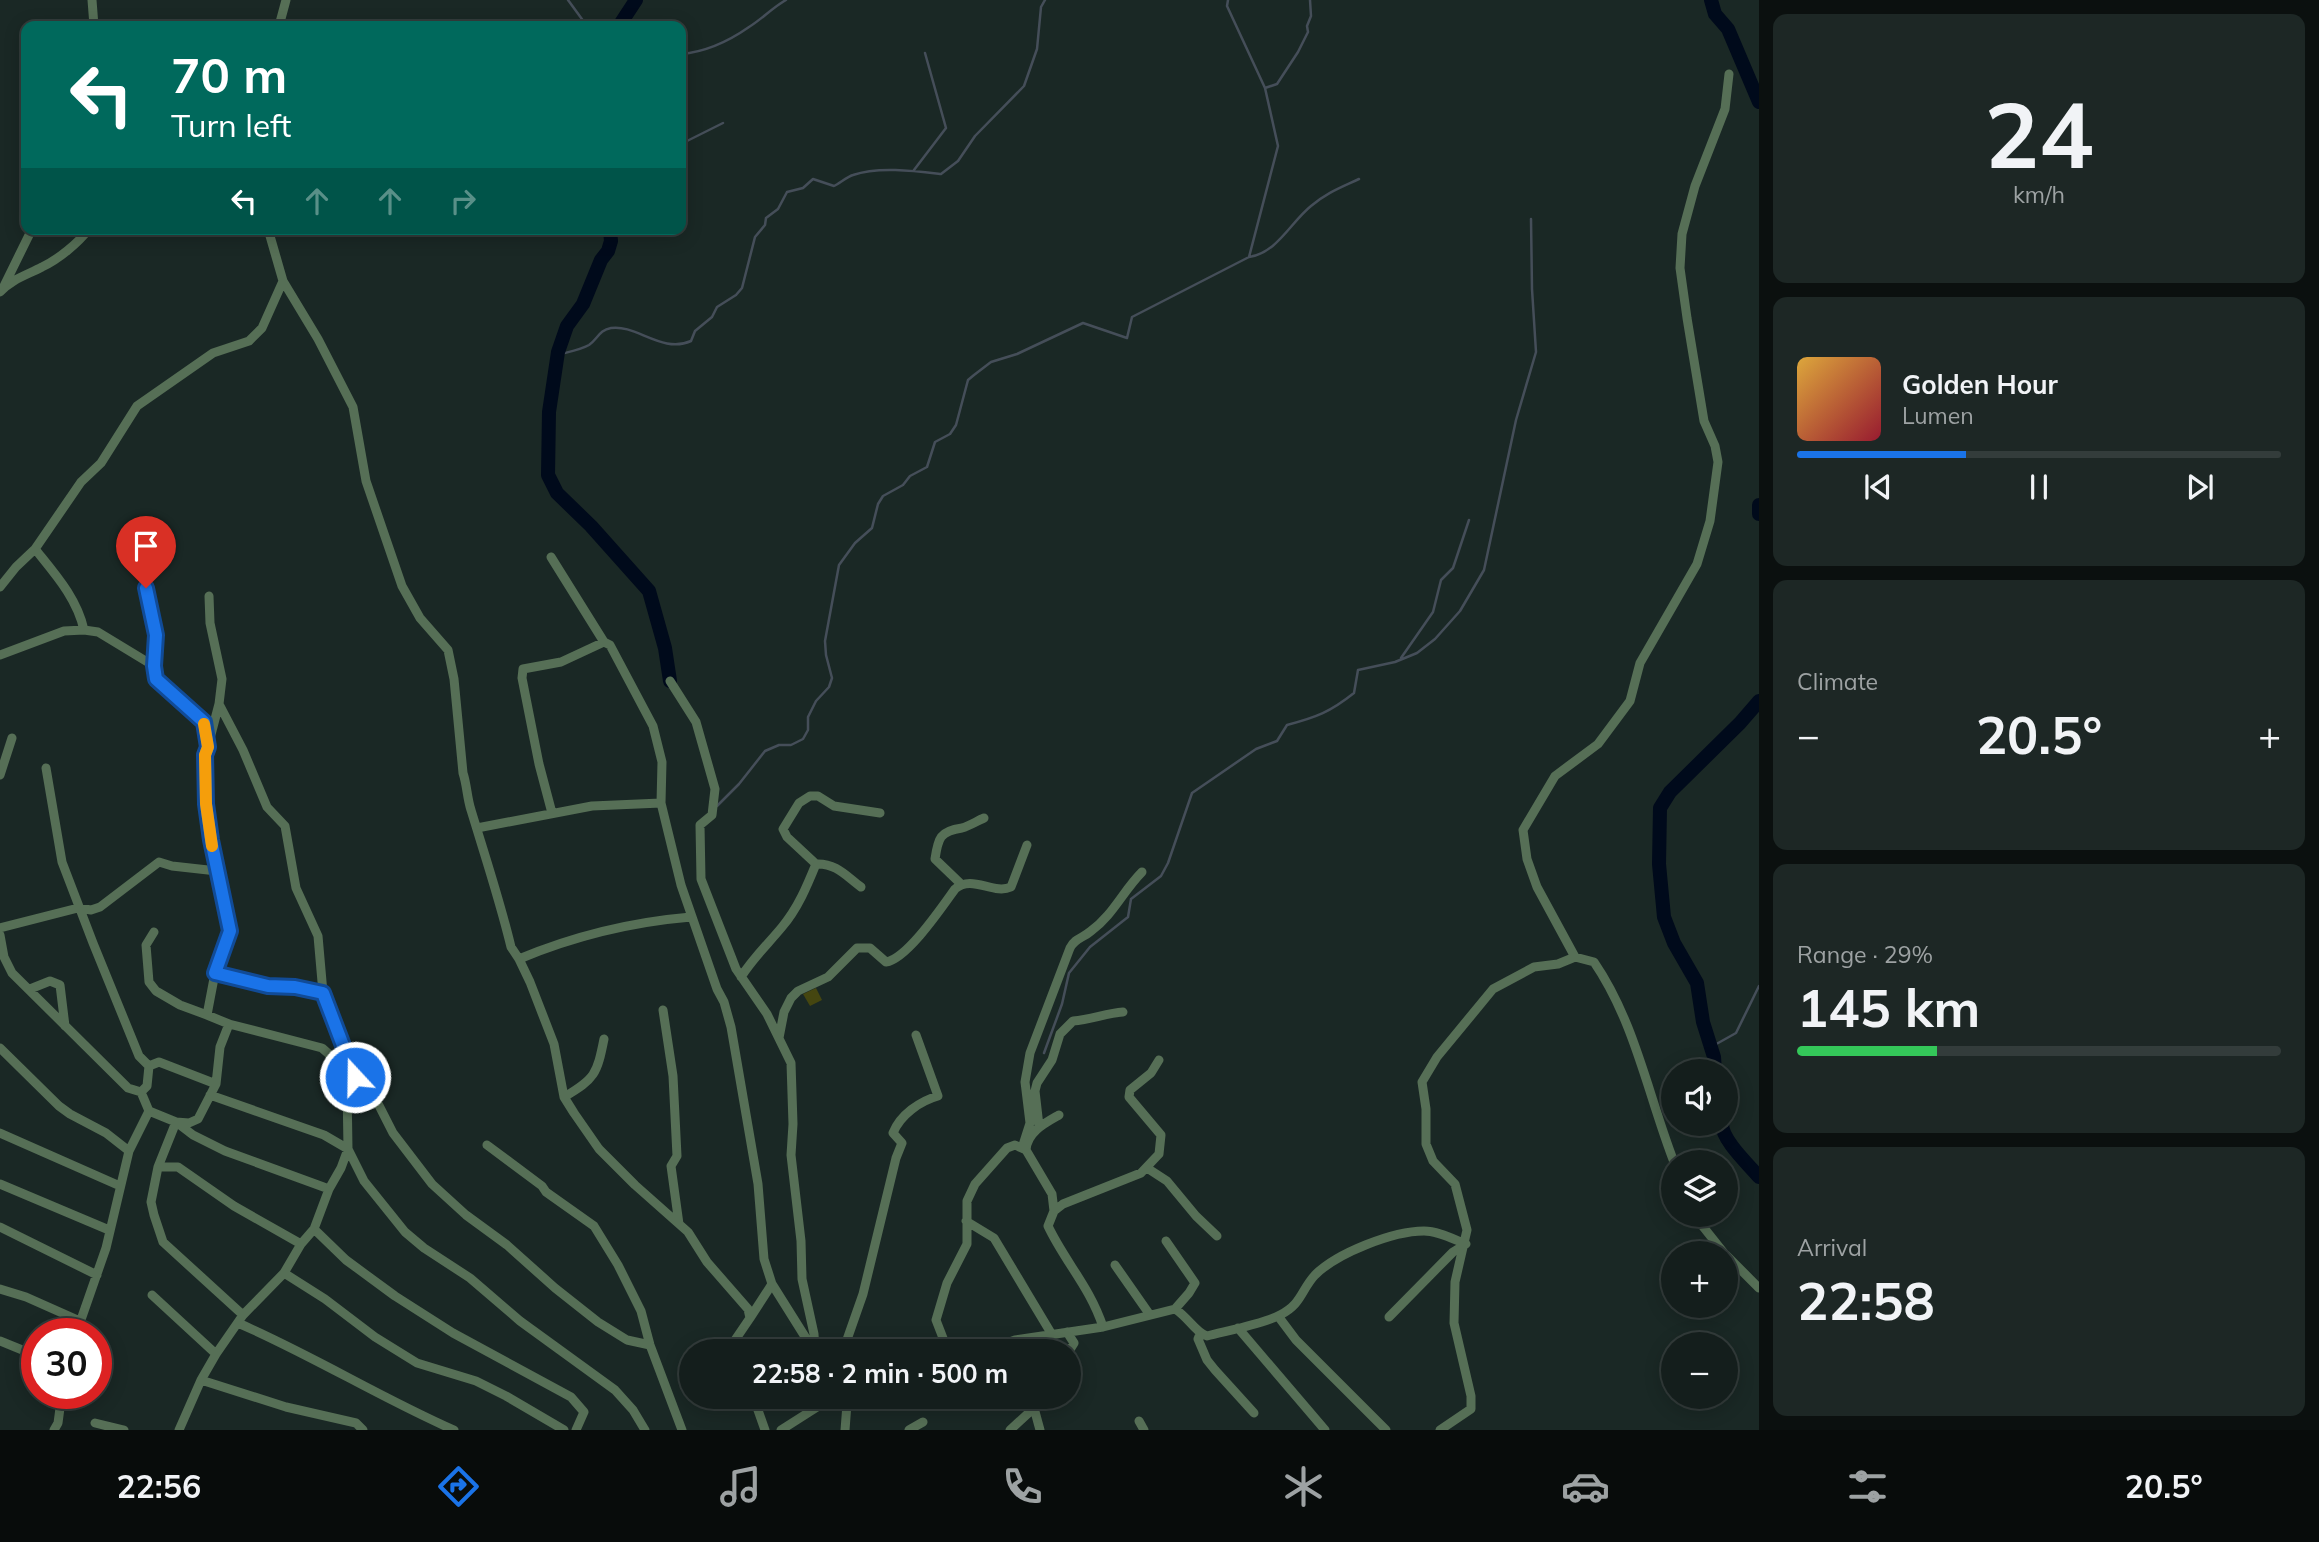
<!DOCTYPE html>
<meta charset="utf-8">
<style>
:root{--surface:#141e1c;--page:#1d2725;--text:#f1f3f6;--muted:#9da2a3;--line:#333c3b;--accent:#1a73e8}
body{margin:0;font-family:Mulish,sans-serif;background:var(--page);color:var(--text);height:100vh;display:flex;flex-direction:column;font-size:26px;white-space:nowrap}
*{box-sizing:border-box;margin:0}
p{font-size:23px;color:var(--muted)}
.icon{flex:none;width:38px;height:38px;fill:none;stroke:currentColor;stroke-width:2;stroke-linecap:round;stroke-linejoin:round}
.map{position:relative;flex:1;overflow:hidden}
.sheet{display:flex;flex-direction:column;gap:14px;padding:14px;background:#0b100f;width:560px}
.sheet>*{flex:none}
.hud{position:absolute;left:21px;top:21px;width:665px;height:214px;border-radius:14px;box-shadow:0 4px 18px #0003,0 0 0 2px var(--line);background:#00695c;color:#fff;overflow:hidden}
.controls{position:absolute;left:1661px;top:1059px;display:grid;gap:14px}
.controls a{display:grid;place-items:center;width:77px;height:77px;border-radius:50%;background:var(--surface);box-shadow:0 4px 18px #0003,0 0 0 2px var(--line);font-size:35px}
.speed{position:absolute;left:21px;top:1318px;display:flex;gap:14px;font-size:35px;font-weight:700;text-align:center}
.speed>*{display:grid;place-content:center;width:91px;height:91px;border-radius:50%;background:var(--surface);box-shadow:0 4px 18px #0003,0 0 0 2px var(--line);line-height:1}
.speed .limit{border:10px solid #d22;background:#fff;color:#111}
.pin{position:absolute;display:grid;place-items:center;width:60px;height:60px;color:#fff;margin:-72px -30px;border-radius:50% 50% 50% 0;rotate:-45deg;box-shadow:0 0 7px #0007}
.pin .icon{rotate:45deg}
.me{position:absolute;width:77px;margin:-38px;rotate:339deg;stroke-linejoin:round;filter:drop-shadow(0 0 5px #0008)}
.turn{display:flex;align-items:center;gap:24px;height:147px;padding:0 35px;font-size:32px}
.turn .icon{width:91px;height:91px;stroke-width:2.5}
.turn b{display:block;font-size:49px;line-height:60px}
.lanes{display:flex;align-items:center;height:66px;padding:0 35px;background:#0003;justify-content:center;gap:35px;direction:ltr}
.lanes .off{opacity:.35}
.big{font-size:52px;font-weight:700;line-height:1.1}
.sheet .tile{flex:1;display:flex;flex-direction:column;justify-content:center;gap:10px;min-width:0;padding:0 24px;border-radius:14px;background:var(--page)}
.sheet .dial{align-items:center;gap:0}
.dial b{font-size:91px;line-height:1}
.song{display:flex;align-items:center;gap:21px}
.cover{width:84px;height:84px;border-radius:10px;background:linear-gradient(135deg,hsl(40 70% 55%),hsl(350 70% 35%))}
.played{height:7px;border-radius:4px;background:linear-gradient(90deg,var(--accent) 35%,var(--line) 35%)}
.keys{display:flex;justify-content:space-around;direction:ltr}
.heat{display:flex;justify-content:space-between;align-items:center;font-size:38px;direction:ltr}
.charge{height:10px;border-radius:5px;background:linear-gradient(90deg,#34c759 29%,var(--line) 0)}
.trip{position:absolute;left:679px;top:1339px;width:402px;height:70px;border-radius:35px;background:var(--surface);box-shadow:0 4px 18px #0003,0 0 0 2px var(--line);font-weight:700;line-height:70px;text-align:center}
.dock{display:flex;height:112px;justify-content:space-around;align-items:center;background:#080c0b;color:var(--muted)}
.dock .icon{width:49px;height:49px}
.dock .active{color:var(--accent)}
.dock b{font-size:32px;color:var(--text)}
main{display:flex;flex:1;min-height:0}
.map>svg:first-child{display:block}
.park{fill:#454610}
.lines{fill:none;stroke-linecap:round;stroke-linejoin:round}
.stream{stroke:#454e59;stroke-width:2.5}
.river{stroke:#000a1b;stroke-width:14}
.street{stroke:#566f56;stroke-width:9}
.route-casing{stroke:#114b97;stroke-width:18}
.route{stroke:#1a73e8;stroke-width:12}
.slow{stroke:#f59e0b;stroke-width:12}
</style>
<main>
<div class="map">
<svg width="1759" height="1430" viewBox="0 0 1759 1430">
<rect width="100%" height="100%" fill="#1a2825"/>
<path class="park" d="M816 988 822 1000 810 1006 803 994Z"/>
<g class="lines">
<path class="stream" d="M568 0 587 26
M681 54C705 52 729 41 749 27 762 19 772 8 786 0
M1265 88 1277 84 1298 52 1308 32 1307 26 1311 16 1310 0
M681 144 723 123
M914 170 946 128 925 53
M1249 257C1277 253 1290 223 1311 206 1328 192 1340 188 1359 179
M557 355C568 352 580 350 589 345 598 339 599 330 611 328 636 324 662 354 691 341L695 331 712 317 717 307 736 295 742 288 755 237 765 225 766 218 778 209 787 192 803 188 813 179 834 186C840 183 847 177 853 175 878 166 916 171 941 174L958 161 975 136 1024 86 1037 49 1041 7 1045 0
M1401 658 1433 612 1441 580 1453 568 1469 520
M717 806 739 784 765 751 779 745H791L803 739 808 730V717L816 701 829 687 832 678 826 655 825 641 839 565 855 543 872 528 878 504 883 496 903 485 910 476 927 467 935 442 950 434 956 425 968 380 974 375 991 362 1017 354 1083 323 1127 338 1132 317 1249 257 1278 146 1265 88 1227 6 1228 0
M1711 1047 1736 1033 1759 986
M1044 1053 1062 1004 1069 973 1090 947 1128 917 1131 899 1161 876 1168 863 1192 793 1256 749 1277 741 1287 725C1317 717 1330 712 1354 693L1358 670 1395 662 1417 653 1435 639 1460 611 1484 570 1516 420 1536 352 1532 289 1531 219"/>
<path class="river" d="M1711 0 1715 14 1728 29 1759 102
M619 26 636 0
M610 229 611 241 608 251 601 260 583 304 567 326 558 352 549 412 548 475 557 493 591 526 649 591 665 648 670 681
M1759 505V514
M1715 1071 1714 1057 1703 1022 1697 983 1674 943 1664 917 1659 864 1660 808 1670 792 1740 723 1759 701
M1722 1124C1722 1140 1748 1164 1759 1177"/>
<path class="street" d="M92 0 94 26
M279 26 286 0
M283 281 318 339 353 407 366 481 402 586 420 618 448 650 454 679 463 773C467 785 467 798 471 810 485 856 500 901 511 947L519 959 530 982 554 1044 564 1097 574 1113 599 1149 635 1185 688 1232 707 1262 748 1309 750 1318 733 1343 737 1351
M3 288 32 229
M0 292C12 279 27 275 42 267 59 259 78 243 89 229
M149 525 144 574 156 635 154 666 156 679 204 722 208 747 205 755V783L211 840 230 931 215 973 207 1015 229 1024 220 1047 216 1084 198 1119 189 1123 176 1122 158 1167 151 1202 154 1215 163 1242 243 1315
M35 549C55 574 77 598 84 630L98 632 154 666
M551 557 604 642 610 645 653 726 662 762 661 803 681 885 717 989 724 1002 731 1027 758 1184 764 1259 772 1284 750 1318
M0 587 16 567 35 549 81 482 101 463 137 406 213 353 249 341 262 328 283 281 268 229
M209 596 210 623 222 679 219 704 209 742
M0 655 64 631 84 630
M670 681 696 722 715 789 712 815 700 825 701 879 736 969 767 1014 791 1063 793 1124 791 1155 801 1241 802 1279 814 1334 815 1351
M219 704 243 750 267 807 285 826 296 888 318 936 323 993 353 1072
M46 768 62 862 93 943 139 1056 149 1066 147 1086 141 1092
M0 775 12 738
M552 813 539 764 522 678 523 669 561 662 604 642
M477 828 592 806 661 803
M816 864C836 863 846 876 861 887
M961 884 935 859C938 838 940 831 962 828 969 826 977 821 984 818
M0 928 78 908 91 910 100 907 159 862 172 866 217 871
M154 932 146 945 149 982 156 991 180 1005 207 1015
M0 935 4 957 12 973 128 1088 141 1092 149 1111 176 1122 193 1135 225 1151 329 1189
M1575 957 1537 887 1527 859 1523 830 1555 776 1598 744 1630 701 1640 663 1697 564 1710 521 1718 462 1715 446 1704 421 1687 318 1680 268 1682 234 1695 186 1725 109 1729 74
M519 959C574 936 632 922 691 917
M215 973 268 986 295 987 323 993
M741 977C753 958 768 944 782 927 798 908 807 886 816 864L787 837 783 829 799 803 810 796H818L834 806 880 813
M30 989 50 981 60 985 65 1026
M663 1010 673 1076 677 1156 671 1166 679 1224
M229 1024 322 1048 355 1077 364 1076 393 1133 432 1184 466 1215 507 1245 555 1288 598 1322 627 1340 650 1345
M779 1038 784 1012 791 998 798 991 828 977 857 948H870L886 962C907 959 942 907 955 889 972 874 993 895 1011 887L1027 845
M0 1048 59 1106 70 1114 106 1133 129 1151 106 1248 76 1334
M149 1066 159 1062 216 1084
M210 1095 324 1135 348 1149 364 1181 405 1232 424 1248 470 1278 520 1321 615 1390 633 1410 645 1430
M564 1097C595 1079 597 1074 604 1039
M1039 1126 1035 1091 1037 1083 1052 1060 1060 1034 1073 1021C1091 1020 1106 1013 1123 1012
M0 1133 120 1186
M487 1145 542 1186 546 1192 594 1226 618 1265 641 1311 650 1345 682 1430
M1022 1148 1030 1123 1025 1082 1030 1053 1070 948C1075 938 1083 938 1091 931 1113 915 1123 891 1142 872
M129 1151 149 1111
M158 1167H178L234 1206 301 1244
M1147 1168 1167 1181 1196 1216 1217 1236
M0 1184 109 1230
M1054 1211 1052 1194 1026 1150C1027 1132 1045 1123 1059 1115
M1693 1214 1724 1253
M966 1221 994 1238 1051 1333
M0 1227 97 1275
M314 1229 346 1260 395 1296 453 1333 571 1397 584 1412 576 1430
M1726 1255 1759 1288
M1115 1265 1150 1315
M284 1273 325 1299 375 1337 417 1363 476 1381 506 1396 564 1430
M772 1284 814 1351
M0 1289 26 1297 80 1321
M152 1295 216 1354
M1175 1309C1188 1317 1196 1333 1207 1336 1226 1331 1263 1324 1280 1315 1302 1304 1301 1290 1315 1275 1337 1253 1393 1231 1424 1231 1438 1231 1453 1239 1466 1244
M1278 1316 1296 1340 1386 1430
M1389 1317 1453 1252 1466 1244
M238 1323C312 1355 381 1398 454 1430
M1103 1327C1090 1287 1065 1262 1048 1226L1054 1211 1063 1204 1141 1173 1159 1154 1161 1135 1129 1097 1130 1090 1151 1073 1159 1060
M1238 1328 1325 1430
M1067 1332 1074 1343 1069 1351
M1200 1334 1198 1339 1207 1360 1215 1370 1254 1413
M0 1341 37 1356
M843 1351 863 1294 896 1158 902 1143 893 1133C900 1115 920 1101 938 1096L916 1035
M948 1351 936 1320 947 1283 967 1244V1201L975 1184 1007 1148 1015 1145 1026 1150
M986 1351 1015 1340 1103 1327 1175 1309 1189 1293 1195 1283 1166 1241
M96 1376H100
M201 1380 286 1407 356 1423 363 1430
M753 1396 765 1430
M1035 1396 1034 1408 1040 1430
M1139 1421 1144 1430
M95 1423 124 1430
M54 1430 58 1423 62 1393
M179 1430 201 1380 216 1354 243 1315 284 1273 301 1244 314 1229 329 1189 341 1168 348 1149 347 1086 349 1080 355 1077
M781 1430 825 1402 847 1404
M845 1430 847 1404 857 1396
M909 1430 923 1422
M1010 1430 1034 1408
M1440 1430 1471 1409V1396L1454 1323 1455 1282 1467 1230 1455 1184 1433 1161 1426 1144V1109L1422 1082 1437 1057 1493 989 1534 967 1558 964 1575 957 1594 962C1635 1022 1648 1095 1674 1162"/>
</g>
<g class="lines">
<g class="route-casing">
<path id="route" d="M146 588 156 635 154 666 156 679 204 722 208 747 205 755 206 804 211 840 230 931 215 973 268 986 295 987 323 993 355 1077"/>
</g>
<use href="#route" class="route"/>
<path class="slow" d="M204 724 208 747 205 755 206 804 212 846"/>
</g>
</svg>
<div class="controls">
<a><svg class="icon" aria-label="sound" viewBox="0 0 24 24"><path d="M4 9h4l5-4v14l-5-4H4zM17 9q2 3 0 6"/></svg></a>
<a><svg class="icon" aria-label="layers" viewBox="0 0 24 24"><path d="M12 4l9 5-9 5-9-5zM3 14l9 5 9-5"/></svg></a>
<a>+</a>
<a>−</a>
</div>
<div class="speed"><div class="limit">30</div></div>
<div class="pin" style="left:146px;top:588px;background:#d93025"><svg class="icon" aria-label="arrive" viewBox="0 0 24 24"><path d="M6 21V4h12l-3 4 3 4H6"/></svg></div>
<svg class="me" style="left:355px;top:1077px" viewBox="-20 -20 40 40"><circle r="17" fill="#1a73e8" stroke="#fff" stroke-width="3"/><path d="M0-11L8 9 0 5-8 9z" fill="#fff"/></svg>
<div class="trip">22:58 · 2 min · 500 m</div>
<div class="hud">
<div class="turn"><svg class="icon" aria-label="left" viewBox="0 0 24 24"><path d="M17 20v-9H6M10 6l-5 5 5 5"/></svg><div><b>70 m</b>Turn left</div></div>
<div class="lanes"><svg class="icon" aria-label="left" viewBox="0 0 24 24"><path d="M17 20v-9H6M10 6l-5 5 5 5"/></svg><svg class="icon off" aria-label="ahead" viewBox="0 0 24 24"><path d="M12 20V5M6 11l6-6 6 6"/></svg><svg class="icon off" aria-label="ahead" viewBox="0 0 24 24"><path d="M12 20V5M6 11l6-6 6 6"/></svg><svg class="icon off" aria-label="right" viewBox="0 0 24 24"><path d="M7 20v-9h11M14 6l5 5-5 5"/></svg></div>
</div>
</div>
<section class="sheet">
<div class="tile dial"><b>24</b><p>km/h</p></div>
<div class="tile">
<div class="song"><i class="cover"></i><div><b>Golden Hour</b><p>Lumen</p></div></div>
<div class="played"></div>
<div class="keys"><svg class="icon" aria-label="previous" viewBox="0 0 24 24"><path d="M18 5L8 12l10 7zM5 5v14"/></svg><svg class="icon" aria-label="pause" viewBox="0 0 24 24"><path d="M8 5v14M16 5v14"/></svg><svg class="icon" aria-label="next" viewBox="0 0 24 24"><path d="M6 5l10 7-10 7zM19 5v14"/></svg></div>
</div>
<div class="tile"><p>Climate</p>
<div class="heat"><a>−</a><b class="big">20.5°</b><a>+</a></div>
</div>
<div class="tile"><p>Range · 29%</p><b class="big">145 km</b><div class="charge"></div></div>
<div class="tile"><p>Arrival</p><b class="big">22:58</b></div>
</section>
</main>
<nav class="dock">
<b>22:56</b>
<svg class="icon active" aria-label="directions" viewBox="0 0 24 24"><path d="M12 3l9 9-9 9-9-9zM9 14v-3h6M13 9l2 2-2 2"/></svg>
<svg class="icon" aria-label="music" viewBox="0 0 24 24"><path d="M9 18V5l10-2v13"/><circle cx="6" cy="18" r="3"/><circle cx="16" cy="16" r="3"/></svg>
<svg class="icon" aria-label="phone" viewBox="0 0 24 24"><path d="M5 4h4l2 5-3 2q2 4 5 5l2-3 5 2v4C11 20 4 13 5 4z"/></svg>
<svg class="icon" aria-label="climate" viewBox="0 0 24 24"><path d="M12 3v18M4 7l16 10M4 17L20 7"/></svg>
<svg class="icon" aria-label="car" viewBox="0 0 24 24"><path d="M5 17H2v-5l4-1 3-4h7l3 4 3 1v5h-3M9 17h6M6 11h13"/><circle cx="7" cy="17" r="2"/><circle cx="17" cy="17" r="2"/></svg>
<svg class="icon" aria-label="filters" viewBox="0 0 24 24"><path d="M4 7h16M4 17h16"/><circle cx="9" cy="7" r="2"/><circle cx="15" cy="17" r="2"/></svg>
<b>20.5°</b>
</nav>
